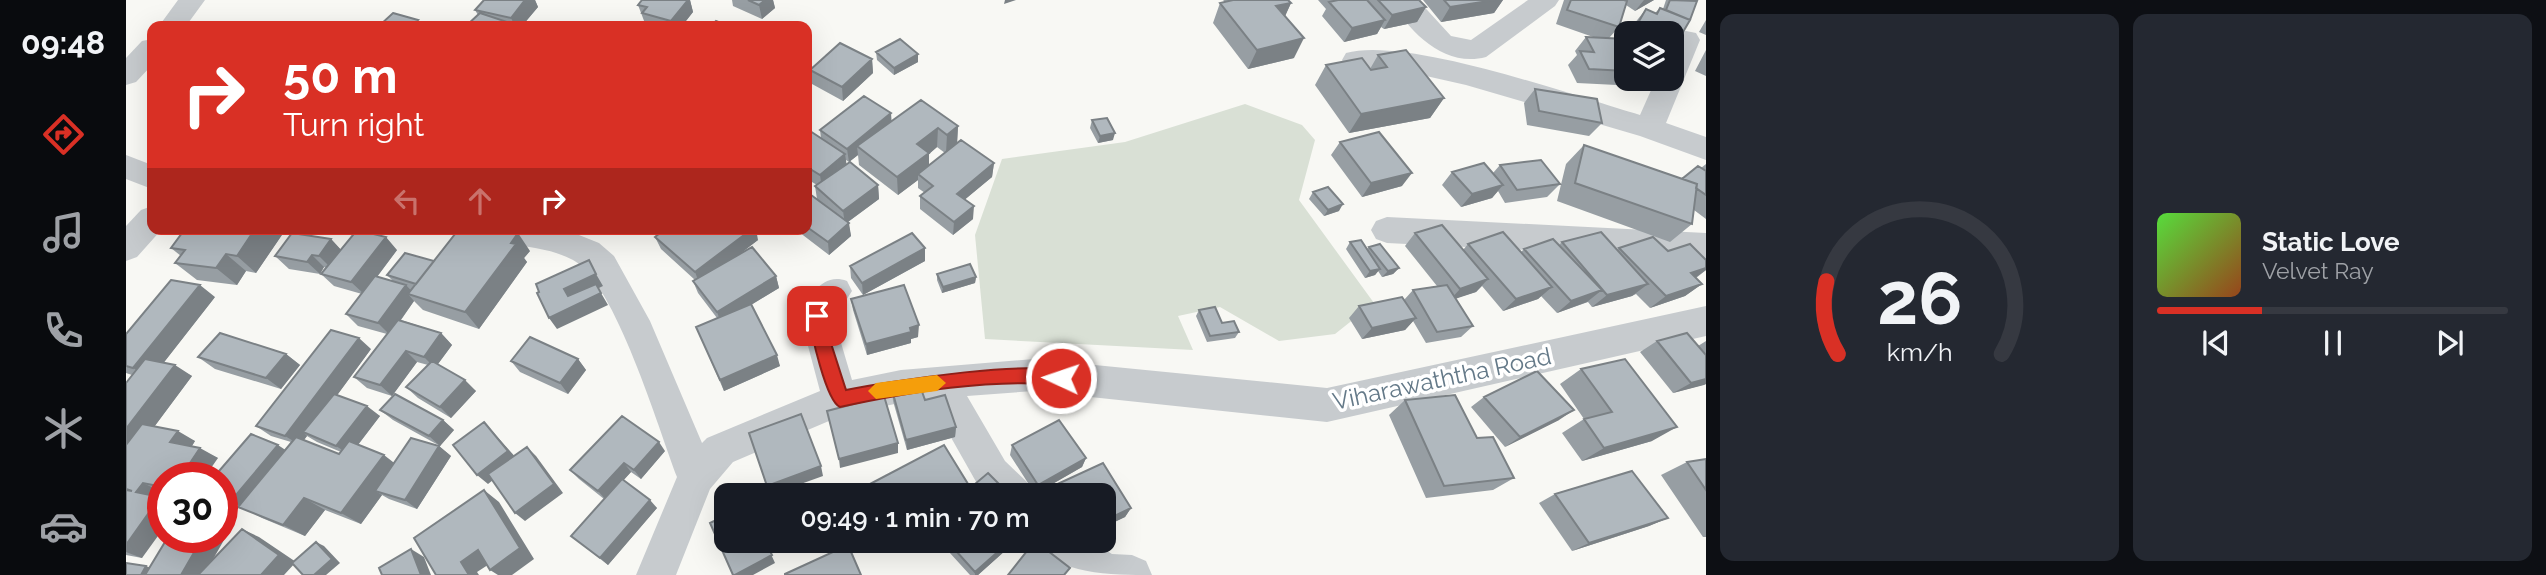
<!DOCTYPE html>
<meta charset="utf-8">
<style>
:root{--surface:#171b24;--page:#242831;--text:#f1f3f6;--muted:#9ea1a6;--line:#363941;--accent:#d93025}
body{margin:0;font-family:Raleway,sans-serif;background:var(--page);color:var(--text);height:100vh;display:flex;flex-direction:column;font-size:26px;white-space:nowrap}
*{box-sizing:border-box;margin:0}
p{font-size:23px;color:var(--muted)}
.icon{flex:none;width:38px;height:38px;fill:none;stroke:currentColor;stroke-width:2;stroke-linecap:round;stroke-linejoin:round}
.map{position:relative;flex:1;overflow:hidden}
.side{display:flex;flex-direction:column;gap:14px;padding:14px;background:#0d0f14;width:840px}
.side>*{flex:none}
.guide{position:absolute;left:21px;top:21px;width:665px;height:214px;border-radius:14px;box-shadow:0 7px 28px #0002;background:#d93025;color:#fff;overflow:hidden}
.fabs{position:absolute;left:1488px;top:21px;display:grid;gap:14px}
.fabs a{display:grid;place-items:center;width:70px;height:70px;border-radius:14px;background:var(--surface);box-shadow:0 7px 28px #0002;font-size:35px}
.speed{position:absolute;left:21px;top:462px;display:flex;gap:14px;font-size:35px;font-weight:700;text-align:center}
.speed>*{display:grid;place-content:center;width:91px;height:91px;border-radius:50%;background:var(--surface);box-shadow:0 7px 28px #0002;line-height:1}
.speed .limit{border:10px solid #d22;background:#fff;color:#111}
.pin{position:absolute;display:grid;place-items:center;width:60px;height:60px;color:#fff;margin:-30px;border-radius:14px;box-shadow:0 4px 10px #0006}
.me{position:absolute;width:77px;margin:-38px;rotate:273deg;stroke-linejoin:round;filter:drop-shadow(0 0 5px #0008)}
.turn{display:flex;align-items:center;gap:24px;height:147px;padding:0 21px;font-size:32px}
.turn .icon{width:91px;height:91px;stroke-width:2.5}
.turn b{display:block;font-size:49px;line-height:60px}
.lanes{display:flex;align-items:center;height:66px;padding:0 21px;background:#0003;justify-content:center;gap:35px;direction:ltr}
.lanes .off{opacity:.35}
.side .widget{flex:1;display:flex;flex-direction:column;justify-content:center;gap:10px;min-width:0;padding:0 24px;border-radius:14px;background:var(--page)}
.side .dial{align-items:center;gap:0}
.dial svg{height:182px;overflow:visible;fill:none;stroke:var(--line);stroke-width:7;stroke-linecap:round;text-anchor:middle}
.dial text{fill:var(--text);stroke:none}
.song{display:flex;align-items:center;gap:21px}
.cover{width:84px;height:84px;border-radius:10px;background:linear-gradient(135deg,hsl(110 70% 55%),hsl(20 70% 35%))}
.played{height:7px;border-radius:4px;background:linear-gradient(90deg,var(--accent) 30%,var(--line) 30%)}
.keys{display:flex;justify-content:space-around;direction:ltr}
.side .tiles{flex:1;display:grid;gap:14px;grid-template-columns:repeat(2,1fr)}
.trip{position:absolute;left:588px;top:483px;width:402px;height:70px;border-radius:14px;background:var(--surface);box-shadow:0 7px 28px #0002;font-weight:600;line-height:70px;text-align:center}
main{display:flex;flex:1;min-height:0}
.tabs{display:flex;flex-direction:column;width:126px;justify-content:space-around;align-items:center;background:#090b0e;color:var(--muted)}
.tabs .icon{width:49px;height:49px}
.tabs .active{color:var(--accent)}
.tabs b{font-size:32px;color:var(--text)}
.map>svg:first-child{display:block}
.green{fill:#d9e0d5}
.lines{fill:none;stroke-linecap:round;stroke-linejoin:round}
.minor{fill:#c7cbce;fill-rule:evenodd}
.wall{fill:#979ea3;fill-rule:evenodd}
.shaded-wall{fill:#7b8185}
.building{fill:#b0b8be;stroke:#7b8185;stroke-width:2}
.route{fill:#d93025;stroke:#8d1f18;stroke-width:2}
.slow{fill:#f59e0b}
.labels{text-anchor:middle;stroke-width:7;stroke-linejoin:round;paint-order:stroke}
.street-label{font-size:24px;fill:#647988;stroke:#fff}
</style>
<main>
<nav class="tabs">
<b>09:48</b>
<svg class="icon active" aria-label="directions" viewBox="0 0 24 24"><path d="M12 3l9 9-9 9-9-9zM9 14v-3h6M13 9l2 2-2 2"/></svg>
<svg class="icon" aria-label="music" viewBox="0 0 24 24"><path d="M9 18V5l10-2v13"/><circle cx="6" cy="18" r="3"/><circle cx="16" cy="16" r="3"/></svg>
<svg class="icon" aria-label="phone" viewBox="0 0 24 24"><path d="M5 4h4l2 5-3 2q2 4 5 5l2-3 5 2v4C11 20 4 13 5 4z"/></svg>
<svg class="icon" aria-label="climate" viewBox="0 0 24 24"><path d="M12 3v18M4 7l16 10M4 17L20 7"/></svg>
<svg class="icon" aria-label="car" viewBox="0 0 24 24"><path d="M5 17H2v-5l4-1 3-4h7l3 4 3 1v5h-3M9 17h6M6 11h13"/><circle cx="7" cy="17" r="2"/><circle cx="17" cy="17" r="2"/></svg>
</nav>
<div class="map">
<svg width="1580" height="575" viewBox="0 0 1580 575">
<rect width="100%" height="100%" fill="#f8f8f4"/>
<path class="green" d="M1119 104 1176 125 1189 140 1173 200 1248 303 1209 334 1153 341 1094 307 1052 316 1067 350 859 339 849 235 876 159 999 142Z"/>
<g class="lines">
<path class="minor" d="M52 0H79L60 26H33Z
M1264 0H1292L1325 36 1345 40 1402 0H1433L1429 6 1360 57C1318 68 1284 32 1264 0Z
M1560 31 1570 33 1574 40 1540 123 1580 137V160L1514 136 1340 85 1278 71 1220 67 1216 60 1220 53C1281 36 1448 96 1514 115L1530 79H1545V43L1550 33Z
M26 39V65L10 82 0 85V58L16 41Z
M0 155 26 165V189L0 179Z
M26 206V229H36L11 257 0 261V226L15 210Z
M1261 217 1580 233V259L1261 243 1250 239 1245 230 1250 221Z
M353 229H438L473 243 488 256 524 321 576 443 581 438 694 391 674 316C684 296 696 272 721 281L726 291 708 319 726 380 775 370 908 359 1201 388 1580 306V336L1201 422 908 391 841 396 879 461 901 482 906 495H861L853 487 810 411 778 402 717 415 607 462 584 489 550 575H510L551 477C533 430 489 282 447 260 419 245 387 248 358 238Z
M910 541H965L986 554 1006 555 1020 561 1026 575C986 575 929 575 910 541Z"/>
</g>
<path class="wall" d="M358 0H409L412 7 396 26H340L352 15 349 10Z
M516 0H564L567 12 556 26H520L512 5Z
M606 0H647L649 8 636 19 607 6Z
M1097 0H1162L1165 3 1159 16 1168 58 1122 69 1087 23 1094 3 1099 2Z
M1192 0H1293L1300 7 1291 22 1258 29 1255 27 1251 34 1218 42 1196 16 1200 9Z
M1297 0H1377L1368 13 1315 22Z
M1438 0H1528L1509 11 1500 5 1493 27 1483 38 1500 39V79H1518L1511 86 1451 83 1442 65 1451 55 1449 51 1460 37 1470 38 1430 24Z
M1540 0H1569L1553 39 1545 47V33H1502L1508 24 1520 9 1529 13 1534 8 1537 9Z
M1580 20V35L1573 32Z
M1580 50V76L1569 71Z
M750 52 792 62 768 75 751 60Z
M1252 55 1318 98 1304 118 1223 133 1189 85 1200 65 1244 69Z
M746 59 747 73 717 101 686 84 684 70Z
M1409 89 1476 123 1463 136 1401 125 1398 103Z
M765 113V121L832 126 831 143 868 163 866 177 839 199 847 219 827 235 794 209V196L799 193 792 188V180L772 195 733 165 732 155 723 162 720 160V165L752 185 753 199 722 222 725 236 703 255 669 229H681V192L691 199 689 186 691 185 681 179V129L695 138 694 130ZM811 147 819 153 803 166V154Z
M966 120 987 140 972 143 964 128Z
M1214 142 1276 186 1236 197 1205 155Z
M1458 145 1556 179 1575 168 1580 164V219L1568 210 1566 224 1544 242 1431 201 1440 164Z
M1374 165 1434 184 1421 197 1379 203 1372 191 1366 198 1335 207 1316 185 1326 172 1367 173Z
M1187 192 1213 211 1198 216 1183 199Z
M58 229H160L130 273 120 271 111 285 71 280 49 263 55 256 45 248 59 230Z
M1289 233 1337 250 1342 244 1395 252 1398 249 1433 245 1436 242 1491 250 1493 248 1542 251 1580 260V270L1570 278 1576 284 1559 296 1524 308 1510 294 1506 296 1466 307 1462 302 1431 313 1415 296 1412 299 1377 311 1356 286 1350 292 1330 298 1347 326 1335 337 1300 343 1287 321 1279 330 1236 339 1223 318 1233 306 1278 300 1287 290 1311 286 1279 246Z
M529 237 632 240 613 254 650 276 653 288 625 305 654 366 598 391 570 327 591 318 572 293 567 281 569 280 535 249Z
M205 239 215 250H271L251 277 267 281 261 275 308 261 404 251 398 258 401 262 353 329 297 310 288 301 275 320 315 333 326 345 312 364 350 391 325 418 292 398 280 387 302 365 291 362 266 396 241 388 228 377 261 334 232 326 220 314 236 294 208 286 195 274 200 268 198 267 194 274 163 269 149 256Z
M1224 242 1241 249 1243 247 1273 268 1267 274 1256 277 1252 271 1249 275 1239 278 1220 249Z
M799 248V261L737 295 725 278 724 266Z
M811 274 850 277 849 283 816 293 811 280Z
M89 297 38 362 66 376 28 427 69 441 66 446 92 458 37 478V492H36L32 496 16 558 0 555V383L6 375 0 373V334Z
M725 299 792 337 785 339V343L741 355 727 310Z
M1073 310 1113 332 1109 338 1081 342 1070 316Z
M1531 341 1572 346 1580 341V384L1547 393 1514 352Z
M245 349 211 395 254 416 232 445 268 463 313 446 325 456 291 509 263 499 256 495 235 524 199 510 179 536 136 518 113 506 96 499V478L159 450 165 442 145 436 130 426ZM181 436 191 442 215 452 213 454 178 440Z
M160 354 174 365 155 389 89 369 72 357Z
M452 359 460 370 442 394 394 372 385 361Z
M1455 369 1526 441 1456 461 1436 433 1458 419 1434 384Z
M766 390 799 400 830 427 829 437 781 450 767 401Z
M1358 397 1433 420 1379 447 1345 407Z
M1279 400 1351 438 1388 478 1367 490 1300 498 1263 415Z
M254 410 317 420 328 430 314 446 267 420Z
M886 445 960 458 956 467 909 494 884 455Z
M539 451 515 479 505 472 497 480 531 508 482 565 445 536 478 499 453 479 444 470Z
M1580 459V537H1577L1535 475 1561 462Z
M977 463 1005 508 999 517 978 527V495H922L925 487Z
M744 484H842L841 491 884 495H746Z
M1429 494 1542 518 1523 526 1446 551 1413 503Z
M813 541H890L852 575H844Z"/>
<path class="shaded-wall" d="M399 0H409L412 7 396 26H389L385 18Z
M562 0H564L567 12 556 26H547L545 21Z
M637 0H647L649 8 636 19 633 5Z
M879 0H890L878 4Z
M1369 0H1377L1368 13 1315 22 1324 7Z
M1518 0H1528L1509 11Z
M1165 3 1156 23 1150 6Z
M1300 7 1291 22 1258 29 1266 15Z
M292 20 295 26H285Z
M1259 20 1251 34 1218 42 1226 28Z
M1178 38 1168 58 1122 69 1131 50Z
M792 54V62L768 75V68Z
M746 59 747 73 717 101 716 87Z
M1318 98 1304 118 1223 133 1235 114Z
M765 113 766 127 731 146 732 155 723 162 721 149Z
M832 126 831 145 820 153 821 135Z
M812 128 811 147 803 154V172L792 174V180L772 195 771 177 791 144Z
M989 133 987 140 972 143 974 136Z
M719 154 721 167 696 189 694 175Z
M868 163 866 177 830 207 831 194Z
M1286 173 1276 186 1236 197 1245 183Z
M752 185 753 199 719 224 717 211Z
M1377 185 1366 198 1335 207 1346 194Z
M1217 204 1213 211 1198 216 1202 210Z
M848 206 847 219 827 235 828 222Z
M723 223 725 236 703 255 702 242Z
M129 229H160L130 273 111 256Z
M626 229H630L632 240 574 285 569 272Z
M392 233 404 251 398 258 401 262 353 329 339 312Z
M260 237 271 250 238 294 225 282Z
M205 239 217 252 205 268 193 256Z
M799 248V261L737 295 736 283Z
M100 254 120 271 111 285 90 268Z
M186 255 198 267 194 274 181 262Z
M1273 268 1267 274 1256 277 1262 271Z
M1580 268V270L1569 278 1565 273Z
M1254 269 1249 275 1239 278 1244 271Z
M470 274 477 286 446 301 475 293 482 305 431 329 423 318 438 289Z
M650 276 653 288 595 323 591 312Z
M850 277 849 283 816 293 817 287Z
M1362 279 1350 292 1323 301 1334 289Z
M1522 284 1506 296 1466 307 1481 295Z
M1576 284 1559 296 1524 308 1540 296Z
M74 285 89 297 25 379 7 368Z
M280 285 291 297 282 294 288 301 264 335 252 323Z
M1426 287 1412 299 1377 311 1390 299Z
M1476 290 1461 302 1431 313 1445 301Z
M1290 318 1279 330 1236 339 1246 328Z
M793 325 792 337 785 339V343L741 355 740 344Z
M315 333 326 345 309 368 298 357Z
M233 338 245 349 182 435 177 432 181 436 174 445 159 436Z
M280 351 291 362 266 396 254 385Z
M160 354 174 365 155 389 140 378Z
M651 355 654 366 598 391 594 380Z
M452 359 460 370 442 394 434 383Z
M49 365 66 376 2 462 0 461V429Z
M1580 379V384L1578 385 1547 393 1565 383Z
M339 380 350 391 325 418 314 407Z
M241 406 254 416 224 455 210 446Z
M1448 410 1433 420 1379 447 1394 437Z
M317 420 328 430 314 446 303 436Z
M358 422 392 460 362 484 351 475Z
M830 427 829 437 781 450 780 440Z
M1551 427 1526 441 1456 461 1478 448Z
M52 431 69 441 62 452 44 442Z
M533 442 539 451 515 479 508 470Z
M772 443V453L714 468 713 459Z
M152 445 167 455 122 510 105 501Z
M313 446 325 456 291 509 279 500Z
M401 447 410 456 437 493 399 521 389 513Z
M74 448 92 458 78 478H54Z
M258 455 276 469 249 491 256 495 235 524 215 513Z
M960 458 956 467 909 494 912 485Z
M498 463 505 472 480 500 472 491Z
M695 466 697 476 644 495 641 486Z
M17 483 36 492 29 500 10 492Z
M842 484 841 493 836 495H822Z
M358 490 373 502 408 559 386 575H372L364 570Z
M34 497 37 498V529L16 558 0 552V545Z
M178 498 199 510 179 536 157 525Z
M524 500 531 508 482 565 474 558Z
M1005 508 999 517 978 527V521Z
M1542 518 1523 526 1446 551 1463 543Z
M116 529 133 537 170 562 158 575H135Z
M77 537H92L98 540 78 575H55Z
M639 541 649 563 627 575H609Z
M660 541H678L658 552 654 544Z
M884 541H890L852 575H849V572Z
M190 542 198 546 214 563 200 575H188Z
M285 549 298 557 305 575H295Z
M352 550 368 561 351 572 353 575H343L335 562Z
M20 566 40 574 39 575H15Z"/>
<path class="building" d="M358 0H399L385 18 349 10Z
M516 0H562L545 21 516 13 521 7 512 5Z
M622 0H639L633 5Z
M1107 0H1162L1165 3 1150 6 1178 38 1131 50 1094 3Z
M1212 0H1241L1259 20 1226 28 1203 2Z
M1252 0H1293L1300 7 1266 15Z
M1318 0H1369L1324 7Z
M1445 0H1498L1501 1 1493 27 1441 10Z
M1544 0 1571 1 1564 20 1540 10Z
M1534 8 1564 20 1553 39 1545 36V33H1538L1512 23 1520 9 1531 14Z
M267 13 292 20 285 26H253Z
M354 13 393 26H340Z
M590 21 602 26H585Z
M48 22 80 26H44Z
M501 22 519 26H497Z
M440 23 453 26H437Z
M1460 37 1500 39V71L1463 69 1454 51 1468 52Z
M774 39 792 54 768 68 750 52Z
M714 43 746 59 716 87 684 70Z
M1280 50 1318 98 1235 114 1200 65 1236 58 1245 70 1261 67 1252 55Z
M1409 89 1471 99 1476 123 1413 111Z
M738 96 765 113 721 149 694 130Z
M795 100 832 126 821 135 812 128 791 144 803 153 771 177 731 146Z
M981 118 989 133 974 136 966 120Z
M681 129 719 154 694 175 681 167Z
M1253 132 1286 173 1245 183 1214 142Z
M835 140 868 163 831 194 848 206 828 222 794 196 807 186 792 174Z
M1458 145 1571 184 1566 224 1449 183Z
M1415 160 1434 184 1391 190 1374 165Z
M724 162 752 185 717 211 689 186Z
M1358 163 1377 185 1346 194 1326 172Z
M1572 166 1580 171V195L1570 188 1571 184 1556 179Z
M1202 187 1217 204 1202 210 1187 192Z
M681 192 723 223 702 242 681 227Z
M1316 225 1362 279 1334 289 1289 233Z
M59 229H129L111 256 100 254 90 268 49 263 59 250 45 248Z
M333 229H380L392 233 385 243 390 244 339 312 282 294Z
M539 229H626L569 272 529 237Z
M231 230 260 237 225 282 195 274Z
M1377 232 1426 287 1390 299 1342 244Z
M1475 232 1522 284 1481 295 1436 242Z
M166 233 205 239 193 256 186 255 181 262 149 256Z
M786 233 799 248 736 283 724 266Z
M1527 237 1542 251 1564 244 1580 260V268L1565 273 1576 284 1540 296 1493 248Z
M1427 239 1476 290 1445 301 1398 249Z
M1235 240 1254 269 1244 271 1224 242Z
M1254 244 1273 268 1262 271 1243 247Z
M626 247 650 276 591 312 567 281Z
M279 253 308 261 290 284 261 275Z
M463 260 470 274 438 289 442 296 470 284 475 293 423 318 411 293 413 292 410 284Z
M844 264 850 277 817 287 811 274Z
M249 276 280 285 252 323 220 314Z
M45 280 74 285 7 368 0 366V334Z
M778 285 793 325 784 328 785 332 740 344 725 299Z
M1321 285 1347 326 1311 332 1287 290Z
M1276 297 1290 318 1246 328 1233 306Z
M625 304 651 355 594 380 570 327Z
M1089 307 1096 323 1108 321 1113 332 1084 336 1073 310Z
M272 320 315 333 298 357 280 351 254 385 228 377Z
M205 330 233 338 159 436 130 426Z
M94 333 160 354 140 378 72 357Z
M1561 333 1580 355V379L1565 383 1531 341Z
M404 337 452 359 434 383 385 361Z
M19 359 49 365 0 429V383Z
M1499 359 1551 427 1478 448 1458 419 1486 412 1455 369Z
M306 361 339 380 314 407 280 387Z
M1411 371 1448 410 1394 437 1358 397Z
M793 383 799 400 819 395 830 427 780 440 766 390Z
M208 394 241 406 210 446 177 432Z
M269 394 317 420 303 436 254 410Z
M1329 395 1351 438 1367 437 1388 478 1318 486 1279 400Z
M758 396 772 443 713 459 701 411Z
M675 414 695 466 641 486 623 433Z
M496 416 533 442 508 470 498 463 472 491 444 470Z
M933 420 960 458 912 485 886 445Z
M358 422 382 451 351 475 327 445Z
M16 424 52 431 44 442 74 448 54 478H37V487L17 483 10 492 34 497 0 545V490L6 491 0 489V445Z
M125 434 152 445 105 501 96 498V478H87Z
M170 437 213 454 223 441 258 455 215 513 178 498 157 525 112 507Z
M285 438 313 446 279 500 249 491Z
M818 445 842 484 822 495H750L744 484Z
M401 447 428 484 389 513 362 474Z
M1580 459V490L1561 462Z
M977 463 1005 508 978 521V495H930L925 487Z
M1506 471 1542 518 1463 543 1429 494Z
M862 473 884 495H836Z
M496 479 524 500 474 558 445 536Z
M358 490 394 548 364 570 352 550 335 562 343 575H310L288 538Z
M667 492 669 495H660Z
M600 515V541H639L646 555 609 575H607L584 523Z
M116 529 153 555 135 575H72Z
M42 537H77L55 575H19Z
M821 541H884L849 572Z
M909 541 944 568 938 575H882Z
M190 542 206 559 188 575H177L166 563Z
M722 545 735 575H659V574Z
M285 549 295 575H256L253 568Z
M0 563 20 566 15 575H0Z"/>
<path class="route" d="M691 309 700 316 702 334 720 390C750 384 932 353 944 378L935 385C865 378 783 392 714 407 700 401 685 333 683 316Z"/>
<path class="slow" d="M811 375 820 383 811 391 750 399 742 391 750 383Z"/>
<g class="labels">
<g class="street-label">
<text transform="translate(1316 379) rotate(-12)" y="8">Viharawaththa Road</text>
</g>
</g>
</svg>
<div class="fabs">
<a><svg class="icon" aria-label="layers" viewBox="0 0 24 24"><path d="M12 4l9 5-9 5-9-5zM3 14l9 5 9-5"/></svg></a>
</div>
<div class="speed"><div class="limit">30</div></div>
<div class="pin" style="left:691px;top:316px;background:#d93025"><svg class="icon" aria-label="arrive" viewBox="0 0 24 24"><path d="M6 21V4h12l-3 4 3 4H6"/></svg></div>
<svg class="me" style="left:935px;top:378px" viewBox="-20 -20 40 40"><circle r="17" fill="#d93025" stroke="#fff" stroke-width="3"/><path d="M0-11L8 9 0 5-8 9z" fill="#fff"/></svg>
<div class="trip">09:49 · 1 min · 70 m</div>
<div class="guide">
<div class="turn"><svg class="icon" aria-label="right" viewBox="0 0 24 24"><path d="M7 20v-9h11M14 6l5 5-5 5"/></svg><div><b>50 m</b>Turn right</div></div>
<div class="lanes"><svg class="icon off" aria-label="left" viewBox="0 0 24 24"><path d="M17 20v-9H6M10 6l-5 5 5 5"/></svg><svg class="icon off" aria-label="ahead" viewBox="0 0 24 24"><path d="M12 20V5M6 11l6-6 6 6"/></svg><svg class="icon" aria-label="right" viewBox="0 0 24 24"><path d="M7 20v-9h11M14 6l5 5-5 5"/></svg></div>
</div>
</div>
<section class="side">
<div class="tiles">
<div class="widget dial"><svg viewBox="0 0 100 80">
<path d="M14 69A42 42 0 1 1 86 69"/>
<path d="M14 69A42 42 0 0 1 9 37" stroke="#d93025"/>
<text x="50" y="56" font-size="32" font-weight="700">26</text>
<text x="50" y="72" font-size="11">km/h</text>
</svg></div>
<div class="widget">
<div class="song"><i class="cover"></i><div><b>Static Love</b><p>Velvet Ray</p></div></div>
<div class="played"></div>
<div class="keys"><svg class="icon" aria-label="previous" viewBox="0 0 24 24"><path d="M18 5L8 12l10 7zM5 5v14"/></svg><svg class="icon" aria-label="pause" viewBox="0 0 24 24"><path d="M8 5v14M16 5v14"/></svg><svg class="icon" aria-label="next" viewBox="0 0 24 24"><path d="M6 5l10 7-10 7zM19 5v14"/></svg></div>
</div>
</div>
</section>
</main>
